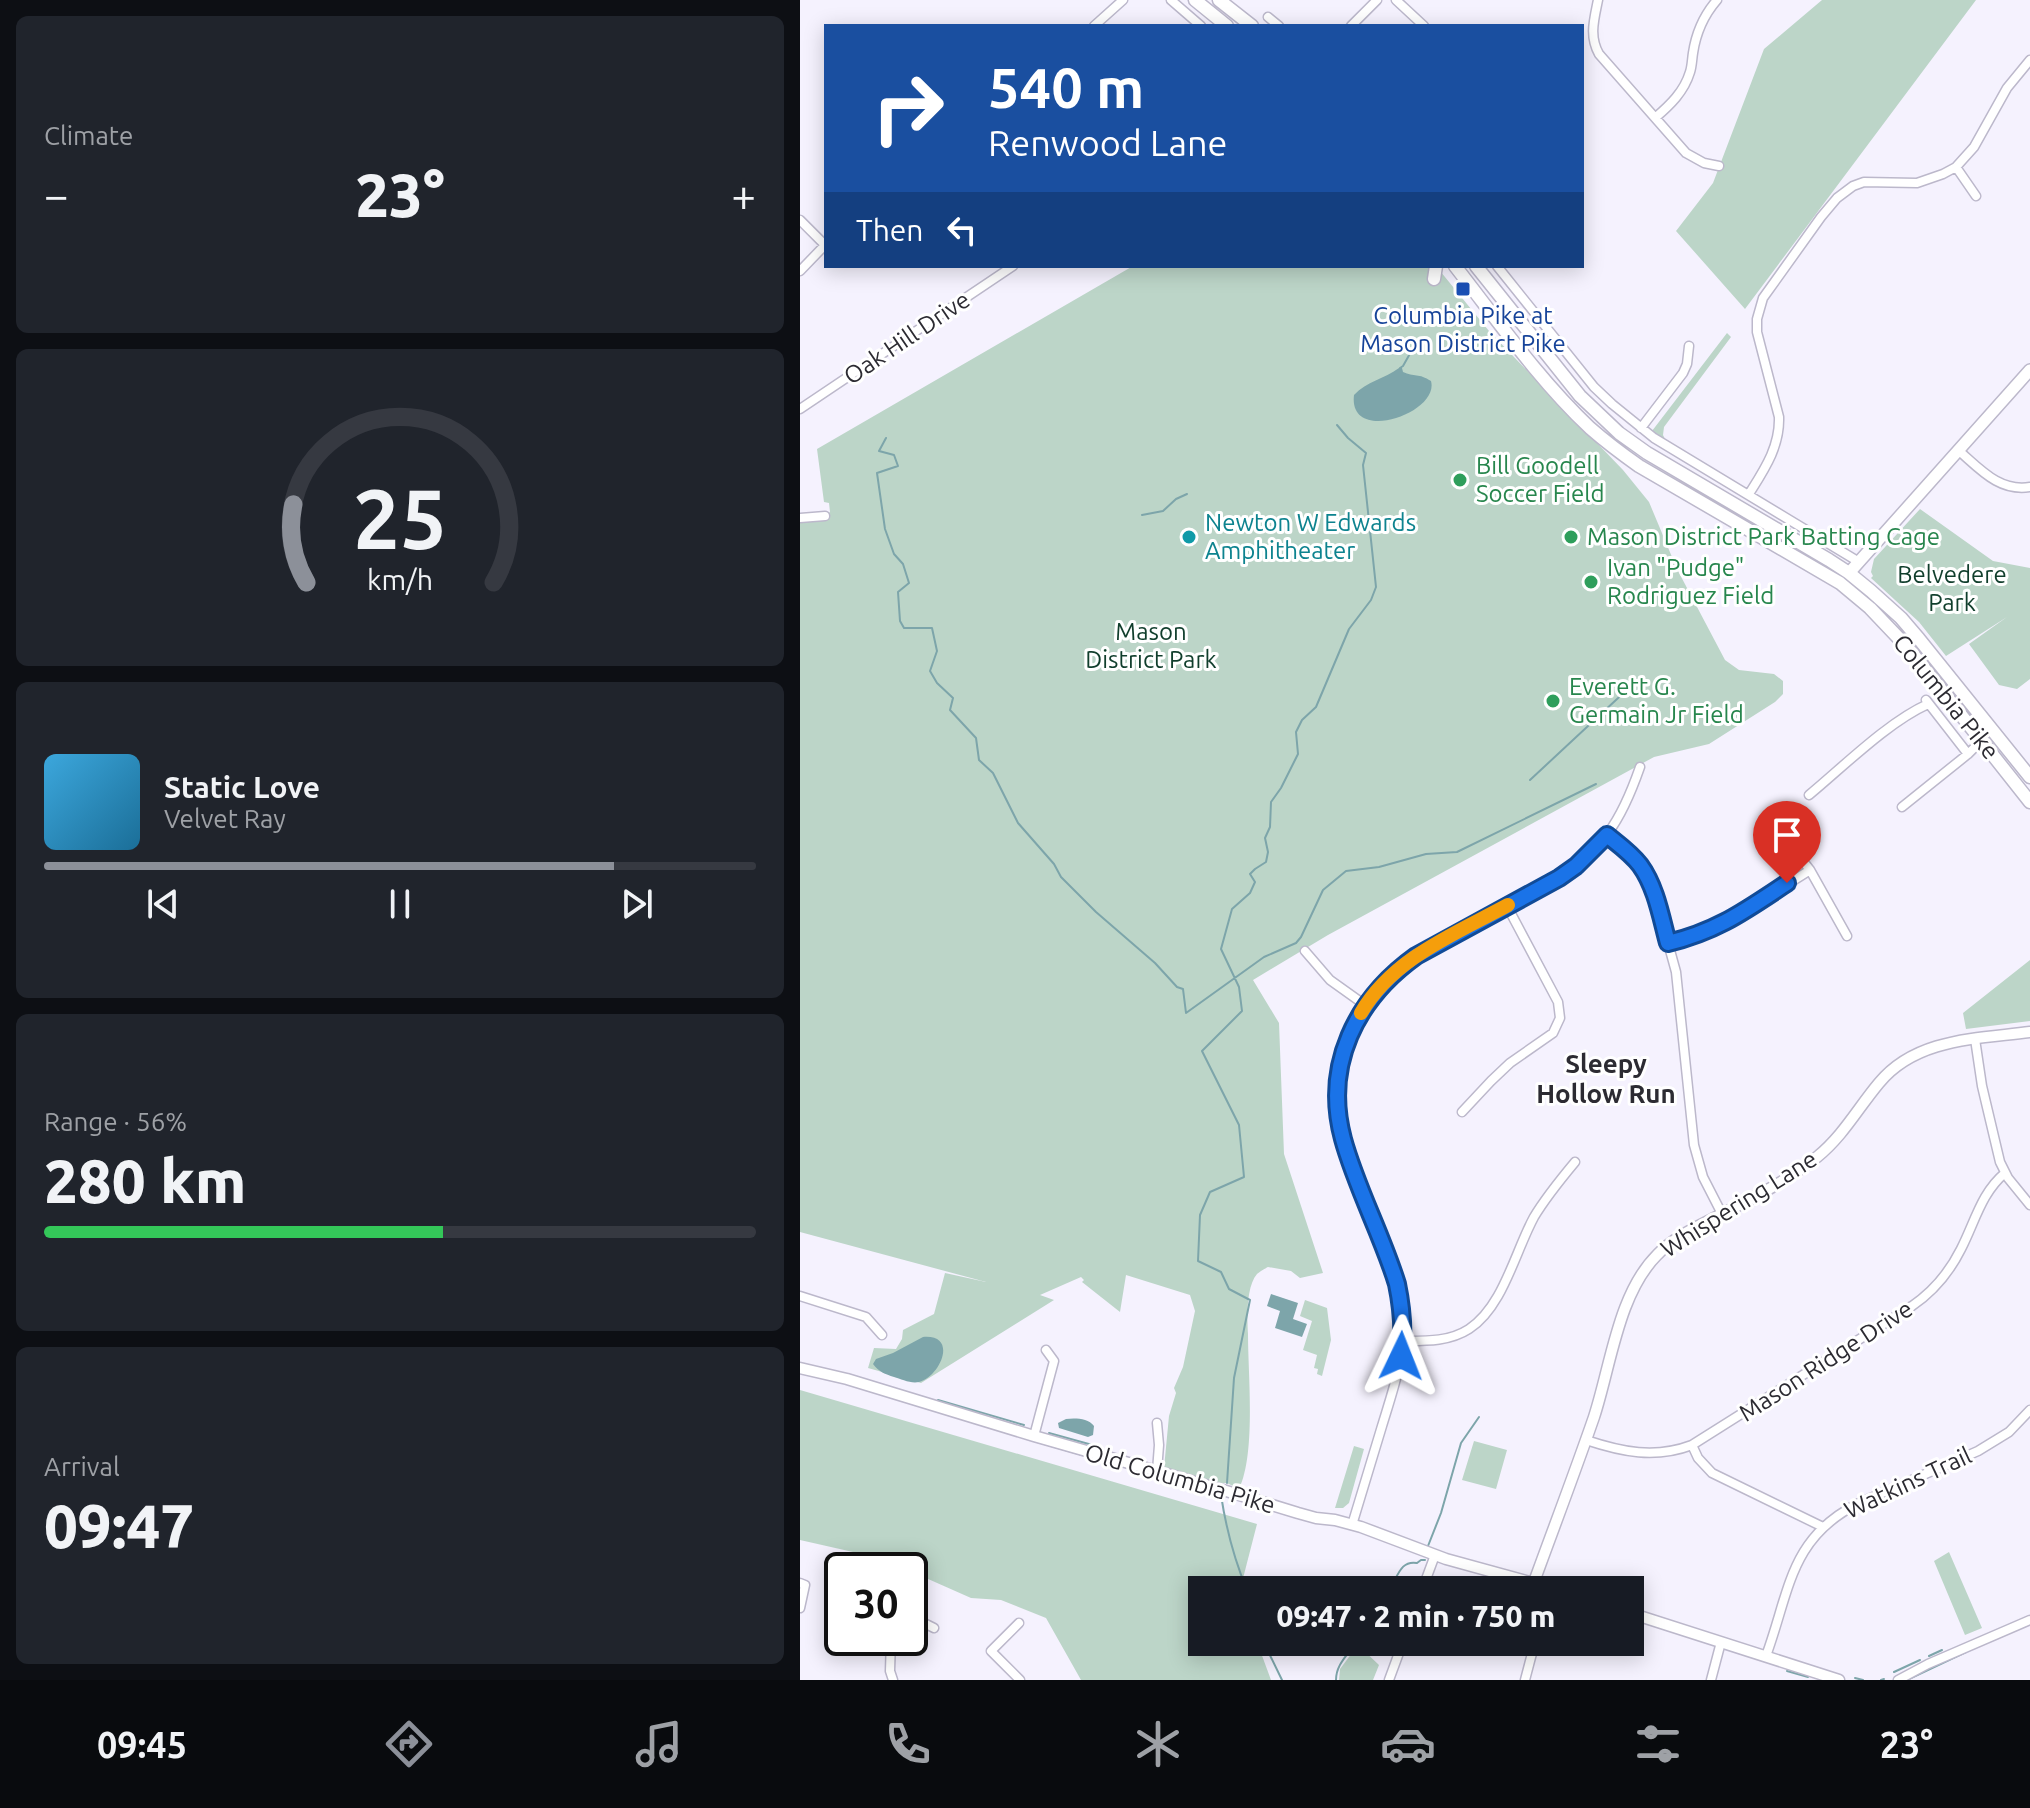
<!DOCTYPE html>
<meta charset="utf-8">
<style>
:root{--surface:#171b24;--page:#20242c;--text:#f1f3f6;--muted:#9ea1a6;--line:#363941;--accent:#8c9099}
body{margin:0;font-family:Ubuntu,sans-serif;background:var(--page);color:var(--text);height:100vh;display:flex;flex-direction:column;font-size:30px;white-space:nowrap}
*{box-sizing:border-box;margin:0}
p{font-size:26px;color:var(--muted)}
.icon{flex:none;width:44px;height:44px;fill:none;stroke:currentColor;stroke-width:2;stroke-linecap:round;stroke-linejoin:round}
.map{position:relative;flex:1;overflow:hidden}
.panel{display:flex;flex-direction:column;gap:16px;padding:16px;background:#0d0f14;width:800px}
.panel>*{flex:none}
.banner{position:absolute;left:24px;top:24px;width:760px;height:244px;border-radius:0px;box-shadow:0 4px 20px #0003;background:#1a4fa0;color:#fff;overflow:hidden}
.speed{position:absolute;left:24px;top:1552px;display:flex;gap:16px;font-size:40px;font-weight:700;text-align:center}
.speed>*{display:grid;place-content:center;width:104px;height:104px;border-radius:50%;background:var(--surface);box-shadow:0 4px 20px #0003;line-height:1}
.speed .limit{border:4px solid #111;border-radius:12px;background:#fff;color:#111}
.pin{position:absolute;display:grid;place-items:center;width:68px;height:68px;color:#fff;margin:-82px -34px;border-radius:50% 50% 50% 0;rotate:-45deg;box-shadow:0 0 8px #0007}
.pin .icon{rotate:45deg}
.me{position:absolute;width:88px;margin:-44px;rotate:2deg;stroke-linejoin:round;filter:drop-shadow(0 0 6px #0008)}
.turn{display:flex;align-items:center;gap:28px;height:168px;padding:0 32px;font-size:36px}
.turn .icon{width:104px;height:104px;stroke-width:2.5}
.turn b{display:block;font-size:56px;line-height:68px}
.then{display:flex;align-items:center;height:76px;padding:0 32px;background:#0003;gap:16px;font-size:30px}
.big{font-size:60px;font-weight:800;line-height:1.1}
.panel .tile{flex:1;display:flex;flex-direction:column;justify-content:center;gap:12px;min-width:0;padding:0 28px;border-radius:12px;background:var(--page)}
.panel .dial{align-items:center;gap:0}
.dial svg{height:208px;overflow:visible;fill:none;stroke:var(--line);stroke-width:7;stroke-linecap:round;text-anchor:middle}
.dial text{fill:var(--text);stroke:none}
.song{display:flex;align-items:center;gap:24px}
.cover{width:96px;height:96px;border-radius:12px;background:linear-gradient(135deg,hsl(200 70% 55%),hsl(200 70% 35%))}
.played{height:8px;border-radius:4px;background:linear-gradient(90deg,var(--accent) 80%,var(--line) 80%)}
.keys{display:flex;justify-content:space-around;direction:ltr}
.heat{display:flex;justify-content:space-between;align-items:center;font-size:44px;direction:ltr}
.charge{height:12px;border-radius:6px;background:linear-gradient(90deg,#34c759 56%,var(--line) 0)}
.trip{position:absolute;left:388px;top:1576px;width:456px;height:80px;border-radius:0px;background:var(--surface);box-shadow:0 4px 20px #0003;font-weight:800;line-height:80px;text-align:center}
.dock{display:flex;height:128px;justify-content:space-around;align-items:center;background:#090b0e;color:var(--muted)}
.dock .icon{width:56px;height:56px}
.dock .selected{color:var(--accent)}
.dock b{font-size:36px;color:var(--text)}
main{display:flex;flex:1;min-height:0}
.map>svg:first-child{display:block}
.green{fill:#bcd5c8}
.water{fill:#7da5aa}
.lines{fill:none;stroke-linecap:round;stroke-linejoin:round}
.stream{stroke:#7da5aa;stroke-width:2}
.minor-casing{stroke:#bcb8cb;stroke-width:11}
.tertiary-casing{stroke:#bcb8cb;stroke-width:13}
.secondary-casing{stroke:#bcb8cb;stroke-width:14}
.primary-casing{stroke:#bcb8cb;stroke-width:15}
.minor{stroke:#fff;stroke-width:8}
.tertiary{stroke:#fff;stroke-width:10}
.secondary{stroke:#fff;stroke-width:11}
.primary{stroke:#fff;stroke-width:12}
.route-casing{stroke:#114b97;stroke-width:20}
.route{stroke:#1a73e8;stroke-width:14}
.slow{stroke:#f59e0b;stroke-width:14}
.transit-dot{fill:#1a4fb4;stroke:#fff;stroke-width:3}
.leisure-dot{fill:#2e9e5b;stroke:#fff;stroke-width:3}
.culture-dot{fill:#0f9aa8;stroke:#fff;stroke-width:3}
.labels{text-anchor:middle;stroke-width:6;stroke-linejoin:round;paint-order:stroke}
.transit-label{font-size:24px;fill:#164399;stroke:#fff}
.street-label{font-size:24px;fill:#2c2b32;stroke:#fff}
.leisure-label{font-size:24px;fill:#27864d;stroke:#fff;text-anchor:start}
.culture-label{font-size:24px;fill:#0d838f;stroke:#fff;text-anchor:start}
.park-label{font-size:24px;fill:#103e2c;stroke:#fff}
.neighbourhood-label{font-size:26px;font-weight:bold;fill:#2c2b32;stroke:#fff}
</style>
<main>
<section class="panel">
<div class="tile"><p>Climate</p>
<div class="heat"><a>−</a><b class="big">23°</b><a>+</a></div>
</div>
<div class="tile dial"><svg viewBox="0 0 100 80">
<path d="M14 69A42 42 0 1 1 86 69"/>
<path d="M14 69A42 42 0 0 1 9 39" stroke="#8c9099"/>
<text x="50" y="56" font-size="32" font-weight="700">25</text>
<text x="50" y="72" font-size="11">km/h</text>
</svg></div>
<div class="tile">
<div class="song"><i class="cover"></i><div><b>Static Love</b><p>Velvet Ray</p></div></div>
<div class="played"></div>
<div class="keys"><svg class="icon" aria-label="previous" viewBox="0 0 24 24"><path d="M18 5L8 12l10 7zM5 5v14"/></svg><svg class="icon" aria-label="pause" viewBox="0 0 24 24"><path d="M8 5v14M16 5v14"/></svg><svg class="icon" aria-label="next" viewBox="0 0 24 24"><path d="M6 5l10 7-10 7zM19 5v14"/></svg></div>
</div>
<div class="tile"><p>Range · 56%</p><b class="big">280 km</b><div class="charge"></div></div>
<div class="tile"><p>Arrival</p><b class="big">09:47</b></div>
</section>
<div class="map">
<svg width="1230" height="1680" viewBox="0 0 1230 1680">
<rect width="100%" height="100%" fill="#f5f2fe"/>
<path class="green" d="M1022 0H1176L945 309 876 231 913 183 964 49Z
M333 266H636L689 331 823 470 849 502 877 569 925 660 939 670 974 674 983 681V694L975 702 909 744 854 757 528 935 453 980 479 1023 484 1154 523 1273 500 1278 491 1271 468 1267C466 1268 459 1272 457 1274 446 1287 447 1318 448 1334 448 1376 456 1453 439 1489L427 1483H411L364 1468 369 1416 376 1393 374 1388 383 1367 395 1311 390 1295 326 1275 320 1312 282 1282 284 1280 281 1277 240 1295 254 1300 121 1383 68 1368 74 1348 96 1349 102 1339 103 1330 134 1314 145 1273 186 1282 0 1232V522H14L30 512 29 503 24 502 17 449Z
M927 333 931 337 864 427 863 435 866 441 852 431Z
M1120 509 1193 561 1230 568V679L1217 689 1199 685 1169 644 1207 617 1146 656 1119 622 1071 578 1073 576 1071 572 1074 559Z
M1230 960V1021L1166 1029 1163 1013Z
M505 1300 527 1308 531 1340 522 1376 517 1374 518 1369 514 1368 517 1355 503 1350 512 1321 500 1316Z
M0 1390 457 1524 440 1590H402V1642H457L471 1680H281L246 1618 201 1600 171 1598 101 1567 57 1564 53 1552 0 1540Z
M674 1441 707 1450 696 1489 662 1480Z
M554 1446 564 1449 549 1503 543 1508H535Z
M1149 1552 1182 1628 1165 1635 1134 1561Z
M558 1645 579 1665 573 1680H539L540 1669Z"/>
<path class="water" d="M599 368H602L603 372C614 377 619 373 631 381 640 413 548 445 554 395 567 381 584 379 599 368Z
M471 1294 498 1303 493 1319 507 1324 502 1337 475 1328 480 1311 467 1306Z
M123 1337C159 1334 140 1377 119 1382 111 1384 101 1379 94 1377 85 1374 79 1372 73 1364L76 1359 93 1353Z
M266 1419C275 1418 288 1418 294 1426L293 1435 288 1437 259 1428 258 1423Z"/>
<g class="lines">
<path class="stream" d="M600 368 603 366 612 350
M86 438 79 451 94 455 98 466 77 473 85 529 94 554 103 564 109 583 98 592 100 621 104 628H132L137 651 130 671 137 683 153 698 150 710 176 738 179 760 193 773 218 823 254 864 261 877 296 912 355 963 377 987 383 989 386 1013 464 957 496 943 501 937 523 890 546 871 579 867 626 854 657 852 796 784
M342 515 363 511 376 499 387 494
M730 780 831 686
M138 1400 224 1425
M249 1433 296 1446
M234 1441 310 1463
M427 1483 434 1378 450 1300 429 1289 421 1272 398 1261 400 1215 410 1192 444 1177 439 1125 402 1051 442 1011 439 987 421 949 432 909 450 893 455 882 450 874 455 869 466 862 468 852 465 838 470 827 471 802 481 788 498 754 496 732 502 720 516 707 549 629 571 600 576 587 563 465 566 453 548 438 537 425
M421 1495C426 1528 434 1559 447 1590
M628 1546 641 1513 661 1443 679 1417
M589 1590C598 1577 600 1560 617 1563L621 1560H625
M462 1642 465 1645 482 1680
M1129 1656 1142 1650
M987 1671 1008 1677
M1094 1672 1120 1660
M1055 1678 1063 1680
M536 1680C536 1664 548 1655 556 1642
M1081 1680 1084 1679
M1107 1680 1166 1652"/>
<g class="minor-casing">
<path id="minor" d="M371 0 401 26
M596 0 624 26
M798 0C794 20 789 36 799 54L886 153 904 163 919 166
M468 17 479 26
M294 26 323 0
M551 26 577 0
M855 118C870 105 884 92 890 72 892 66 892 59 893 53 896 33 904 15 917 0
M1156 167 1176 196
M0 220 25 245
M697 266 794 387 812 404 854 438 1059 562
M0 271 26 244
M0 409 213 266
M841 428 883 373 887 364 889 346
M1158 450C1180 469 1199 492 1230 487
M949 494C964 470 980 447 979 417L957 332V319L963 298 1021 217 1037 198 1053 186 1064 182 1117 183 1143 174 1156 167 1174 147 1207 88 1230 60
M0 518 25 516
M1126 700 1168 754
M1009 795C1044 766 1088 722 1128 704
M1102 807 1168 754 1181 741
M973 823 1010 870 1047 936
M807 835 833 857 848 879 854 892 876 972 894 1145 903 1177 922 1214
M868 943 909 931 928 922 1010 870
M505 951 530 980 565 1005
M1175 1039 1182 1086 1200 1162 1208 1178 1230 1205
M662 1112 691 1081 710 1063 753 1033 760 1018 758 1002 707 906
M0 1296 66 1317 82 1335
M602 1341C625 1341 649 1342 669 1329 703 1307 715 1252 734 1217 746 1197 760 1180 775 1162
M357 1423 359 1445 357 1471
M234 1436 254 1361 246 1350
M786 1440C822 1452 855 1459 892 1445L1112 1306C1134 1291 1149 1273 1161 1249 1175 1222 1181 1193 1205 1173
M892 1445 898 1458 912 1473 1023 1527
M552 1525C562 1492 572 1459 582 1426 592 1393 604 1360 603 1325 599 1227 512 1146 546 1045 559 1006 583 979 616 956 643 941 670 926 697 911 737 890 780 870 808 833 823 813 832 790 840 767
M0 1583 5 1585 0 1608
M622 1590 635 1555
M110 1616 134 1628
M219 1623 191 1651 220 1680
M91 1638 90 1671 93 1680
M966 1656C990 1591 989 1538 1059 1503L1178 1451 1209 1432 1230 1410
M589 1680 603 1642
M725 1680 735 1642
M911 1680 921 1642
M1098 1680 1128 1664 1230 1620"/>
</g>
<g class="tertiary-casing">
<path id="tertiary" d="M0 1368 47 1379 234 1436 423 1490 498 1513 516 1518 535 1520 561 1527 646 1559 759 1590
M734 1582C754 1527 775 1472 794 1417 811 1365 818 1294 857 1255 874 1237 897 1227 918 1216 953 1198 987 1181 1017 1157 1043 1136 1058 1108 1079 1083 1116 1038 1177 1039 1230 1032
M830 1613 1039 1680"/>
</g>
<g class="secondary-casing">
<path id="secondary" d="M1049 573 1230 370"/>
</g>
<g class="primary-casing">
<path id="primary" d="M395 0 427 26
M419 0 452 26
M655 266C698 321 739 380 790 428 806 442 822 454 839 466L1040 583 1070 608 1108 648 1230 802
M676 266 780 396 819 433 847 453 1029 560 1049 573 1071 591 1101 618 1119 639 1230 777
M634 279 636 266"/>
</g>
<use href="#minor" class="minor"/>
<use href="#tertiary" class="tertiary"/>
<use href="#secondary" class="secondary"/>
<use href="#primary" class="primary"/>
</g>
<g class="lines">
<g class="route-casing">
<path id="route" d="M601 1356C604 1331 602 1308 597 1284 582 1235 556 1187 543 1139 523 1065 556 999 616 956L759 878 776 866 807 835C818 844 831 853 840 865 856 887 861 917 868 943 918 931 946 910 987 883"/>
</g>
<use href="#route" class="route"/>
<path class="slow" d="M561 1013C593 958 655 934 708 905"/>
</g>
<rect class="transit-dot" x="655" y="281" width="16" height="16" rx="4"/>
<g class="leisure-dot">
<circle cx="660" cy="480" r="8"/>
<circle cx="771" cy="537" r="8"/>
<circle cx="791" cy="582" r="8"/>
<circle cx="753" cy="701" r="8"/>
</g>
<circle class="culture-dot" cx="389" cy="537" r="8"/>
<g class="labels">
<g class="transit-label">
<text x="663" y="324">Columbia Pike at<tspan x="663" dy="28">Mason District Pike</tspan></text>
</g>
<g class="street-label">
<text transform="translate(107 338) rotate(-34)" y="8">Oak Hill Drive</text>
<text transform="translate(1146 697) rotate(51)" y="8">Columbia Pike</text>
<text transform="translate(939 1204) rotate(-32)" y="8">Whispering Lane</text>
<text transform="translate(1026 1361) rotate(-33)" y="8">Mason Ridge Drive</text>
<text transform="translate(380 1479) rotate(16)" y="8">Old Columbia Pike</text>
<text transform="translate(1108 1483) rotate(-25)" y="8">Watkins Trail</text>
</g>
<g class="leisure-label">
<text x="676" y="474">Bill Goodell<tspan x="676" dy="28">Soccer Field</tspan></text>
<text x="787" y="545">Mason District Park Batting Cage</text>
<text x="807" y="576">Ivan "Pudge"<tspan x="807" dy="28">Rodriguez Field</tspan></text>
<text x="769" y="695">Everett G.<tspan x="769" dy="28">Germain Jr Field</tspan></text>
</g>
<g class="culture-label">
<text x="405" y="531">Newton W Edwards<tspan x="405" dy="28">Amphitheater</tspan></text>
</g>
<g class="park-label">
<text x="1152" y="583">Belvedere<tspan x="1152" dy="28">Park</tspan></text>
<text x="351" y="640">Mason<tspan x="351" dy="28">District Park</tspan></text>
</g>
<g class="neighbourhood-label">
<text x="806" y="1073">Sleepy<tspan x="806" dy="30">Hollow Run</tspan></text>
</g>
</g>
</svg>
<div class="speed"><div class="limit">30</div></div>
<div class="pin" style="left:987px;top:883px;background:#d93025"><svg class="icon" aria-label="arrive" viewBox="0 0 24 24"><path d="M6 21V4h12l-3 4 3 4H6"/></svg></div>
<svg class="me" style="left:601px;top:1356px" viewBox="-20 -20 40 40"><path d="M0-17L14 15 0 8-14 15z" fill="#1a73e8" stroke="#fff" stroke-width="4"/></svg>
<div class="trip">09:47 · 2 min · 750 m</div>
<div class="banner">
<div class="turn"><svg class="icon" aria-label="right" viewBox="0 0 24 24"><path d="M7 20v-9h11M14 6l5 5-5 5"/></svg><div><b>540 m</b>Renwood Lane</div></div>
<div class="then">Then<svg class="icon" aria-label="left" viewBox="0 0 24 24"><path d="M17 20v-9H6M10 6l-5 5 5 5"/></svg></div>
</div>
</div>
</main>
<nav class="dock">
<b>09:45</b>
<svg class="icon selected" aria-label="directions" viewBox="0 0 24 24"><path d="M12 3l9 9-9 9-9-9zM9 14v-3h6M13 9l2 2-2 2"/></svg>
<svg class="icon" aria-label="music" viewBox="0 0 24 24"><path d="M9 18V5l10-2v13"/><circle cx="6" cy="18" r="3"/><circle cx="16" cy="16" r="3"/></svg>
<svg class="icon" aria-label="phone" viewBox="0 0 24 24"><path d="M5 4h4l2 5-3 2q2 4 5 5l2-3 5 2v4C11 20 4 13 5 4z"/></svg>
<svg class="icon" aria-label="climate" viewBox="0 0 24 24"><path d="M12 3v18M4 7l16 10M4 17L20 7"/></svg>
<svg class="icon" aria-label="car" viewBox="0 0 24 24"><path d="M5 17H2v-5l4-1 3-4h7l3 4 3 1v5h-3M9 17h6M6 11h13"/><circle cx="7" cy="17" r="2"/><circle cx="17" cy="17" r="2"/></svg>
<svg class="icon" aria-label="filters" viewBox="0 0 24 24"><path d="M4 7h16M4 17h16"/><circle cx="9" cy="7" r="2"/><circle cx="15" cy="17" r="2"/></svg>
<b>23°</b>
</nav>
